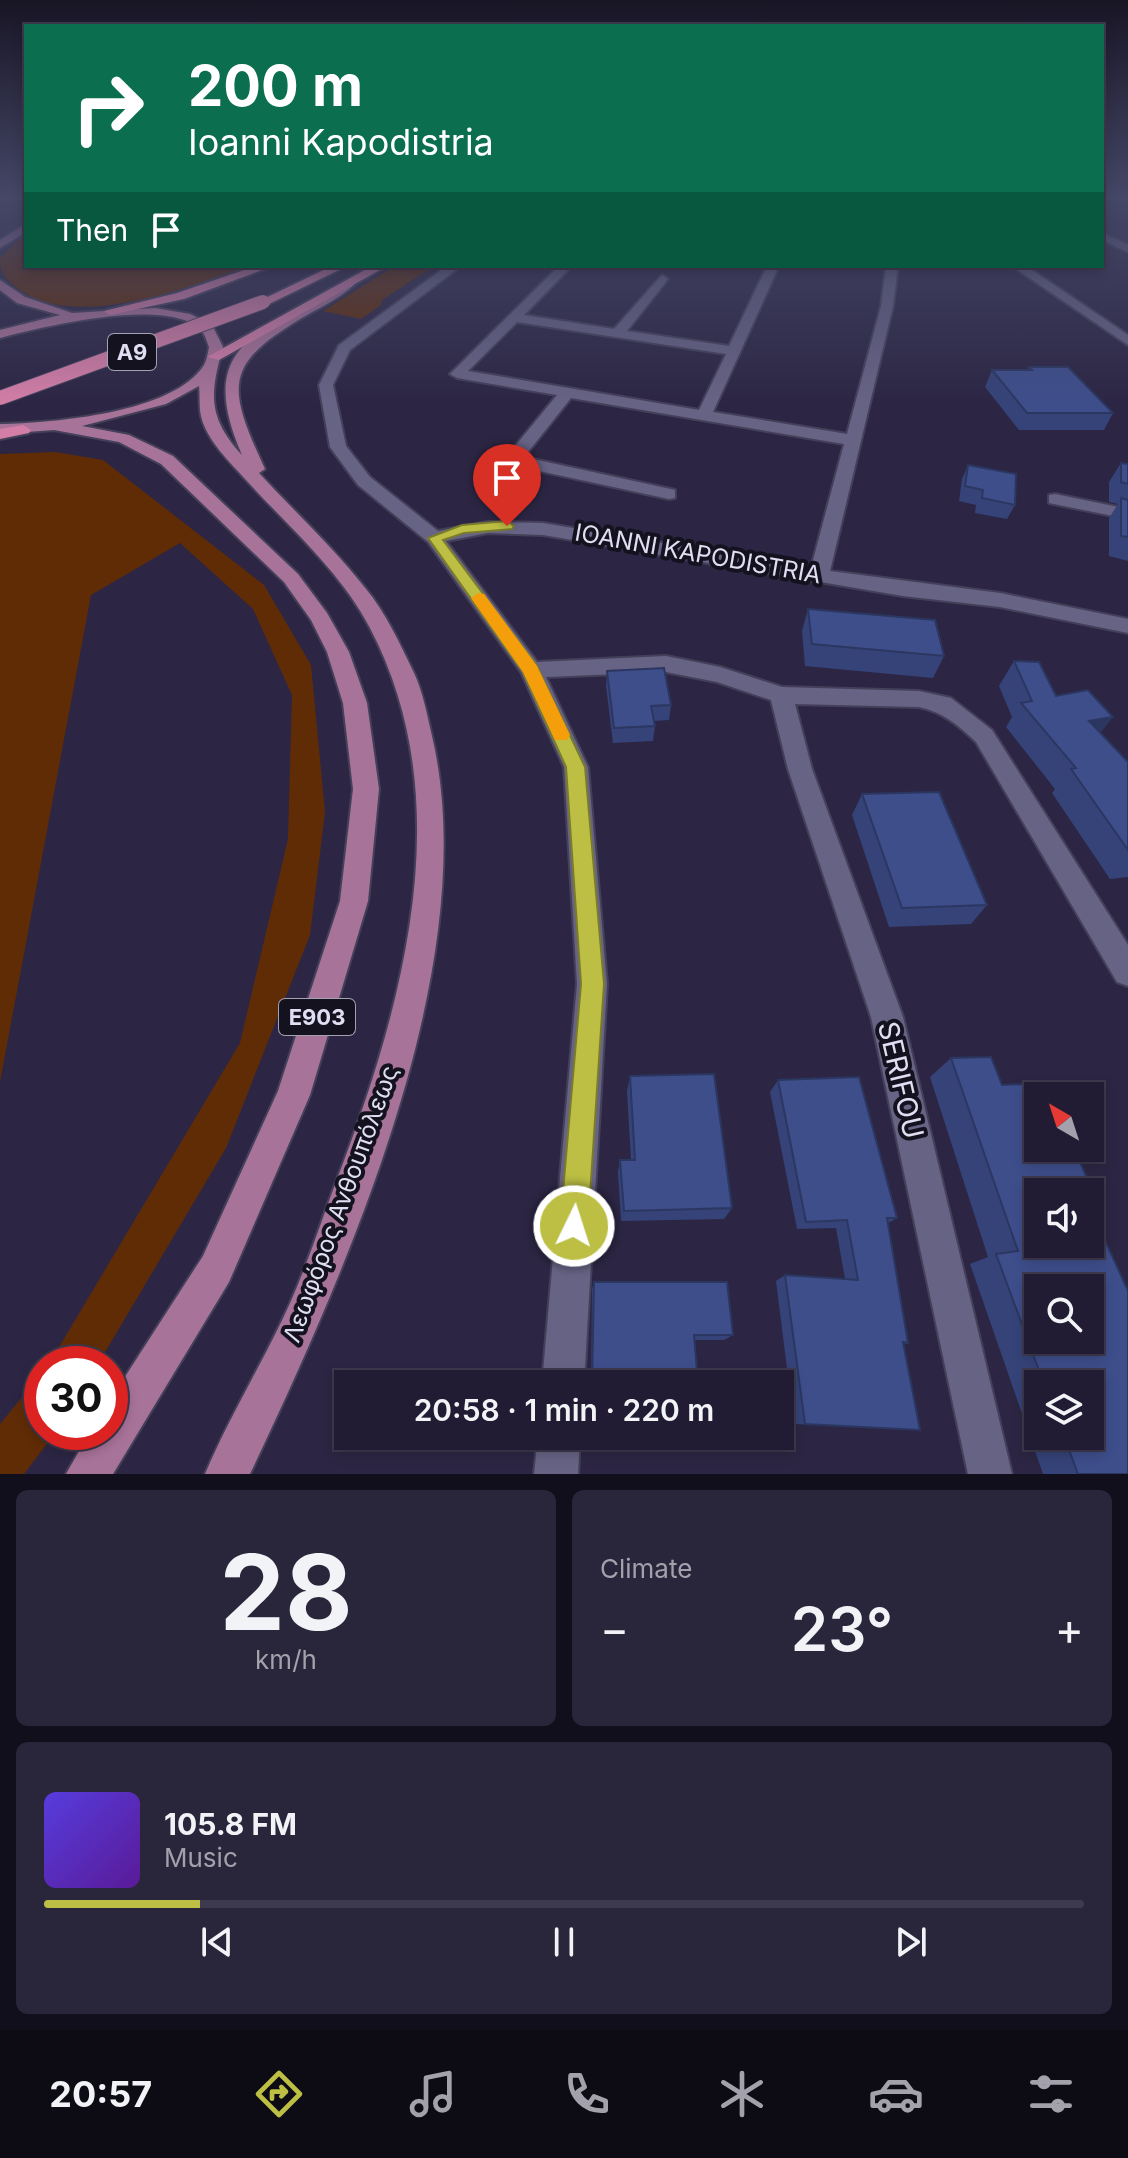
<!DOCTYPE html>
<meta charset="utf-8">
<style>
:root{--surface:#211c33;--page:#29253b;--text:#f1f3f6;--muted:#a2a1ac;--line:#3e3a4e;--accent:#bcbf43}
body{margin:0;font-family:Inter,sans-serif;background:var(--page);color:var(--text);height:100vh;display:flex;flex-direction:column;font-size:30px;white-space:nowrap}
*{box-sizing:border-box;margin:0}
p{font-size:26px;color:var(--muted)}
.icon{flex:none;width:44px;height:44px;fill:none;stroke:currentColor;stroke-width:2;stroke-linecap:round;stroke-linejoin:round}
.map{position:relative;height:1474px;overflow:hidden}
.side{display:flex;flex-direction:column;gap:16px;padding:16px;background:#120f1c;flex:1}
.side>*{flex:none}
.top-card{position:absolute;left:24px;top:24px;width:1080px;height:244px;border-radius:0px;box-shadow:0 4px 12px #0003,0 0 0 2px var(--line);background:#0b6e4f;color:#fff;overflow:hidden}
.needle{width:52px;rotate:321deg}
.tools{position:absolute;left:1024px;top:1082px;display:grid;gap:16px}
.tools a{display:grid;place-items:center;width:80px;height:80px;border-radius:0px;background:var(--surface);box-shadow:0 4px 12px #0003,0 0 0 2px var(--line);font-size:40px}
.speed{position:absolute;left:24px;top:1346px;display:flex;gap:16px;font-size:40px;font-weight:700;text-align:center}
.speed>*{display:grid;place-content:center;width:104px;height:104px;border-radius:50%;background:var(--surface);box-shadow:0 4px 12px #0003,0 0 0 2px var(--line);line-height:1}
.speed .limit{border:12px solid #d22;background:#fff;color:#111}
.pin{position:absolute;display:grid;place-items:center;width:68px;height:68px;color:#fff;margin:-82px -34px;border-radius:50% 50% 50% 0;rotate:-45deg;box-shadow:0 0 8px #0007}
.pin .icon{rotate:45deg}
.me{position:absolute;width:88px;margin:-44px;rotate:4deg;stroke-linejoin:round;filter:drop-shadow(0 0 6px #0008)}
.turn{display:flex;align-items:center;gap:28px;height:168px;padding:0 32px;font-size:36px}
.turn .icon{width:104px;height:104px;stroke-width:2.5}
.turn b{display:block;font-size:56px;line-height:68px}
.then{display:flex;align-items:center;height:76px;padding:0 32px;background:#0003;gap:16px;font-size:30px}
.big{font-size:60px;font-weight:600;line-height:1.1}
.side .tile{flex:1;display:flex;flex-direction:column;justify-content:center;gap:12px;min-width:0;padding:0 28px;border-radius:12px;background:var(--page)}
.side .dial{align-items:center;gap:0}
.dial b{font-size:104px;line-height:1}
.song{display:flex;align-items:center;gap:24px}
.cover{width:96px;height:96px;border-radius:12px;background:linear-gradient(135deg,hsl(250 70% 55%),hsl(270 70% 35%))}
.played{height:8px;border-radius:4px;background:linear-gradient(90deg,var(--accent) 15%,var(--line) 15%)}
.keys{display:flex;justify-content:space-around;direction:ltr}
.heat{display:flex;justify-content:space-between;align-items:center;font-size:44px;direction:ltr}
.side .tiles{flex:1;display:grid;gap:16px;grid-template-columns:1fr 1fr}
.tile:last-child{grid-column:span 2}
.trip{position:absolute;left:334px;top:1370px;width:460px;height:80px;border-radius:0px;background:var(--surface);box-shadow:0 4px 12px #0003,0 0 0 2px var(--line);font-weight:600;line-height:80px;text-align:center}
.tab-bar{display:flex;height:128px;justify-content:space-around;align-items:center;background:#0d0b14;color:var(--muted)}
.tab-bar .icon{width:56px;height:56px}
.tab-bar .active{color:var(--accent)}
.tab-bar b{font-size:36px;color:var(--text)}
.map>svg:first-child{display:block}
.green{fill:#602c06}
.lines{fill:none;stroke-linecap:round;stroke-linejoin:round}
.street-casing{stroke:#45405a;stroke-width:4}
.primary-casing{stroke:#45405a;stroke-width:4}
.highway-casing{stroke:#45405a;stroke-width:4}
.street{fill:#676385;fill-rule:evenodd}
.primary{fill:#a87399;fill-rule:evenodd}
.highway{fill:#d37ea7;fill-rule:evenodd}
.highway-bridge-far1-casing{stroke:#45405a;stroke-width:13;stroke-linecap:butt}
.highway-bridge-casing{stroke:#45405a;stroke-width:16;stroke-linecap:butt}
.highway-bridge-far1{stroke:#d37ea7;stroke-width:11}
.highway-bridge{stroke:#d37ea7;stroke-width:14}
.wall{fill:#354378;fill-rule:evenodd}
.shaded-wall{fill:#2b3761}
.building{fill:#3e4e8b;stroke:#2b3761;stroke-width:2;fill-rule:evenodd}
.route{fill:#bcbf43;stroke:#7a7c2c;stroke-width:2}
.slow{fill:#f59e0b}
.labels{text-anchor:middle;stroke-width:8;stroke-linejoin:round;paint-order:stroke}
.shield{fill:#14121f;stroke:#a3a1b3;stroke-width:2}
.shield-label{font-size:22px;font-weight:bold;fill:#e0def2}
.street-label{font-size:24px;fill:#e0def2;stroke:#14121f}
.near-street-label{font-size:28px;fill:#e0def2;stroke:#14121f}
</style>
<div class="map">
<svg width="1128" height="1474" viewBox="0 0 1128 1474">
<rect width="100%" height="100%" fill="#2c2644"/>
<path class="green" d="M26 232V266H248C189 288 73 332 17 288 5 279 0 273 0 258Z
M395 266H434L382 300 381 305 361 319 323 311Z
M55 452 103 460 264 585 311 665 325 812 310 935 226 1148 98 1364H49L240 1043 288 839 292 695 253 609 180 543 91 595 0 1082V454Z
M42 1373V1432H56L24 1474H0V1424Z"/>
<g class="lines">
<g class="street-casing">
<path id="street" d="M1102 233 1128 245V252L1102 240Z
M447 266H461L350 350 333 385 346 446 370 477 438 531 488 522 543 523 811 568 844 444 571 398 524 457 675 490V498L669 499 507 464V456L557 395 457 378 450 374 559 266H572L524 315 614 329 662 275 668 279 627 331 729 346 767 266H779L713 412 847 434 881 306 886 266H898L893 306 830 571 1000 593 1128 619V633L1000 607 903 596 543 535 488 533 446 541 537 662 666 656 720 667 782 687 919 691 951 698 992 730 1128 945V986L1117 982 976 742C958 725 943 712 919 707L795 704 812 769 903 1017 1012 1474H968L871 1017 788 769 771 700 717 682 666 672 546 677 588 767 607 984 584 1384H542L577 984 564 767 521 672 428 542 358 485 330 447 319 385 339 345ZM517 322 726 354 699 410 468 371Z
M1012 266H1026L1128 335V345Z
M1055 494 1128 509V519L1049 503V495Z
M538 1436H580L578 1474H534Z"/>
</g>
<g class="primary-casing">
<path id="primary" d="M26 224V232L0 248V240Z
M0 280 25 297 72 313 155 308 190 314 212 325 223 347C210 393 207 417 242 455 193 342 261 334 344 282L354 285C341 297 323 306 307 315 223 364 226 385 265 469L259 473C295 512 334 548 366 589 386 613 400 644 414 673 423 692 427 715 432 736 485 963 346 1271 250 1474H205C230 1415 265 1359 291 1301 308 1262 321 1222 336 1182 402 1009 462 803 370 628 341 572 288 526 246 480 230 462 207 441 201 416 199 407 200 396 199 386L166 404 82 426 129 435 173 456 298 574 327 613 349 652 367 703 379 789 368 901 310 1095 229 1282 113 1474H66L90 1432H110V1400L203 1256 278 1091 340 901 353 789 343 703 327 652 311 620 284 582 161 464 119 442 54 430 0 434V424C53 423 174 413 204 365 207 360 208 352 209 347 207 342 205 334 201 330 167 296 42 327 0 338V330L60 315 17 303 0 290Z"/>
</g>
<g class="highway-casing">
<path id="highway" d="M256 266H273L184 299 110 315 104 311 177 293Z
M332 266H347L267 305 257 302Z
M372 266H387L219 360 207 357Z
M23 425 31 430 29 433 0 439V429Z"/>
</g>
<use href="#street" class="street"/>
<use href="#primary" class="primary"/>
<use href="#highway" class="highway"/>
<g class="highway-bridge-far1-casing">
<path id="highway-bridge-far1" d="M260 303 263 302"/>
</g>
<g class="highway-bridge-casing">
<path id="highway-bridge" d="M0 398 263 302"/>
</g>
<use href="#highway-bridge-far1" class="highway-bridge-far1"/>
<use href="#highway-bridge" class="highway-bridge"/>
</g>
<path class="wall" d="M1029 367 1113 413 1104 430H1019L985 387 992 370H1028Z
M1121 463 1128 464V561L1109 556V518L1118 504 1109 502V482Z
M968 465 1015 505 1007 519 975 513 976 505 959 501 962 479Z
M808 609 944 656 933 678 805 666 802 631Z
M1014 661 1100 733 1128 762V877L1110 879 1052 793 1055 789 1006 727 1012 717 999 686Z
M607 671 671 705 669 720 654 721 655 726 653 741 613 743 606 686Z
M862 794 987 905 971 924 889 927 852 815Z
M951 1058 1002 1085 1099 1206 1091 1209 1128 1474H1043L970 1264 988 1257 930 1077ZM1038 1384H1090V1436H1038Z
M630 1076 732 1208 724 1219 621 1221 618 1172 620 1160H631L627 1091Z
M778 1080 897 1218 888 1223 908 1343 904 1344 920 1430 794 1424 776 1281 785 1275 845 1279 836 1228 797 1229 770 1092Z
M594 1282 733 1335 724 1340H694L698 1384H591L592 1289Z"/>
<path class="shaded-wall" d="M1113 717 1094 741 1089 721Z"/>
<path class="building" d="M1029 367H1068L1113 413H1027L992 370H1032Z
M1121 463 1128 464V484L1121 482Z
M968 465 1016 474 1015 505 982 498 983 490 965 486Z
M1121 498 1128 500V537L1121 536Z
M808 609 935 620 944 656 812 644Z
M1014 661 1039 662 1056 696 1088 690 1113 717 1089 721 1128 762V850L1071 769 1076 768 1021 703 1032 701Z
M664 668 671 705 651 706 655 726 614 728 607 671Z
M939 792 987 905 902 908 862 794Z
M991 1057 1002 1085 1047 1083 1053 1096H1038V1148H1074L1099 1206 1090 1207 1128 1291V1474H1078L1064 1436H1090V1384H1044L996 1254 1018 1251 951 1058ZM1038 1192H1090V1244H1038ZM1038 1288H1090V1340H1038Z
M714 1074 732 1208 624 1211 620 1160H635L630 1076Z
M859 1077 897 1218H887L908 1343 903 1342 920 1430 805 1424 785 1275 858 1280 847 1220 806 1222 778 1080Z
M594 1282H727L733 1335H694L698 1384H592Z"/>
<linearGradient id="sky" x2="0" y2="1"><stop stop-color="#181525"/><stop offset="0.49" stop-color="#454767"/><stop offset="1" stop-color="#454767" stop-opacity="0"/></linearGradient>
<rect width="1128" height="404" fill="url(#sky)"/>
<path class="route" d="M507 521 514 526 512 529 464 533 443 540 537 666 585 767 604 984 588 1226 584 1236 574 1240 565 1236 560 1226 581 984 566 767 523 672 428 538 462 525Z"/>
<path class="slow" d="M478 593 484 594 537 666 570 735 567 740H555L523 672 471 598Z"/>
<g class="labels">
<g class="shield">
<rect x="108" y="334" width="48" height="36" rx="6"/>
<rect x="279" y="999" width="76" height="36" rx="6"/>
</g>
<g class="shield-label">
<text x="132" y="360">A9</text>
<text x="317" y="1025">E903</text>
</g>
<g class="street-label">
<text transform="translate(698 554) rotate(10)" y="8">IOANNI KAPODISTRIA</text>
<text transform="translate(341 1204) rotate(-70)" y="8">Λεωφόρος Ανθουπόλεως</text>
</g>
<g class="near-street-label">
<text transform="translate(901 1080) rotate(77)" y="10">SERIFOU</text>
</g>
</g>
</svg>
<div class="tools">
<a><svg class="needle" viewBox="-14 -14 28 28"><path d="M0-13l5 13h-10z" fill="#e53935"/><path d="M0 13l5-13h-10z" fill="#a2a1ac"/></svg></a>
<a><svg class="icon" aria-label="sound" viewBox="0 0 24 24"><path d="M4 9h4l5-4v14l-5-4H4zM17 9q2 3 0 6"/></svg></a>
<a><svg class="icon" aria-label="search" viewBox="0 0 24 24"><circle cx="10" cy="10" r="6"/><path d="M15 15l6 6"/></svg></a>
<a><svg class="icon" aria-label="layers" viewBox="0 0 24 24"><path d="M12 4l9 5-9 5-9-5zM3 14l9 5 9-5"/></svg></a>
</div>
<div class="speed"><div class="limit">30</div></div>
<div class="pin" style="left:507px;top:526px;background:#d93025"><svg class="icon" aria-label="arrive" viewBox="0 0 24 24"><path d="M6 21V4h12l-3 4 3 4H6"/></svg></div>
<svg class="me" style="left:574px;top:1226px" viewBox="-20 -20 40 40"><circle r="17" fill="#bcbf43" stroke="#fff" stroke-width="3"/><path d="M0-11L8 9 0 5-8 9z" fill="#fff"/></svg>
<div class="trip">20:58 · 1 min · 220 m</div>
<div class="top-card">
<div class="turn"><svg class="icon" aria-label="right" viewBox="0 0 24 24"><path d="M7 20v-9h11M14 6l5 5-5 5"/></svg><div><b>200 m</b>Ioanni Kapodistria</div></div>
<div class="then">Then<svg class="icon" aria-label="arrive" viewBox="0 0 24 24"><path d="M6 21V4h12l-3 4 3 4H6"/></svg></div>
</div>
</div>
<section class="side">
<div class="tiles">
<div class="tile dial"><b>28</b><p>km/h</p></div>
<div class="tile"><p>Climate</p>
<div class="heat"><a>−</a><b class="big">23°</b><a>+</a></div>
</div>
<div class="tile">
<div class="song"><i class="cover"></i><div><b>105.8 FM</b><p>Music</p></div></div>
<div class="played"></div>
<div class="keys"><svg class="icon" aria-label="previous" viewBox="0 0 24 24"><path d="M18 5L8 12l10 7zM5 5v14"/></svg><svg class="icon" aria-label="pause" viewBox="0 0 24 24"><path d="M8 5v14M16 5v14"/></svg><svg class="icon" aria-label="next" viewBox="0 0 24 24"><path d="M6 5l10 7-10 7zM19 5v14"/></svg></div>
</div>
</div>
</section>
<nav class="tab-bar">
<b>20:57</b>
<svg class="icon active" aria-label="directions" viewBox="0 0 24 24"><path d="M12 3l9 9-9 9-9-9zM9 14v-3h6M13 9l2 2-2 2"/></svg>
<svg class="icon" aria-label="music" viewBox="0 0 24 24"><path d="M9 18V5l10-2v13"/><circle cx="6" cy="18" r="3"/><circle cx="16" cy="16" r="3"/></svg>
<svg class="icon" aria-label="phone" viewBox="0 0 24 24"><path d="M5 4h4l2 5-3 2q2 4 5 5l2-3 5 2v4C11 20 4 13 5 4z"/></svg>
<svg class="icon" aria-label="climate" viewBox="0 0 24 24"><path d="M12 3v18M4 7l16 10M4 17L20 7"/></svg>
<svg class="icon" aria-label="car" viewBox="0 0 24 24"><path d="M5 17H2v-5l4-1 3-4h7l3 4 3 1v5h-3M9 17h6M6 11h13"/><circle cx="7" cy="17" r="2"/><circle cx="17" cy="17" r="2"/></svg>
<svg class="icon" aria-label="filters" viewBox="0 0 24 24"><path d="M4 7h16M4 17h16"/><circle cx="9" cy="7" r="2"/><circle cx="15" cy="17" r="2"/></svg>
</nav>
